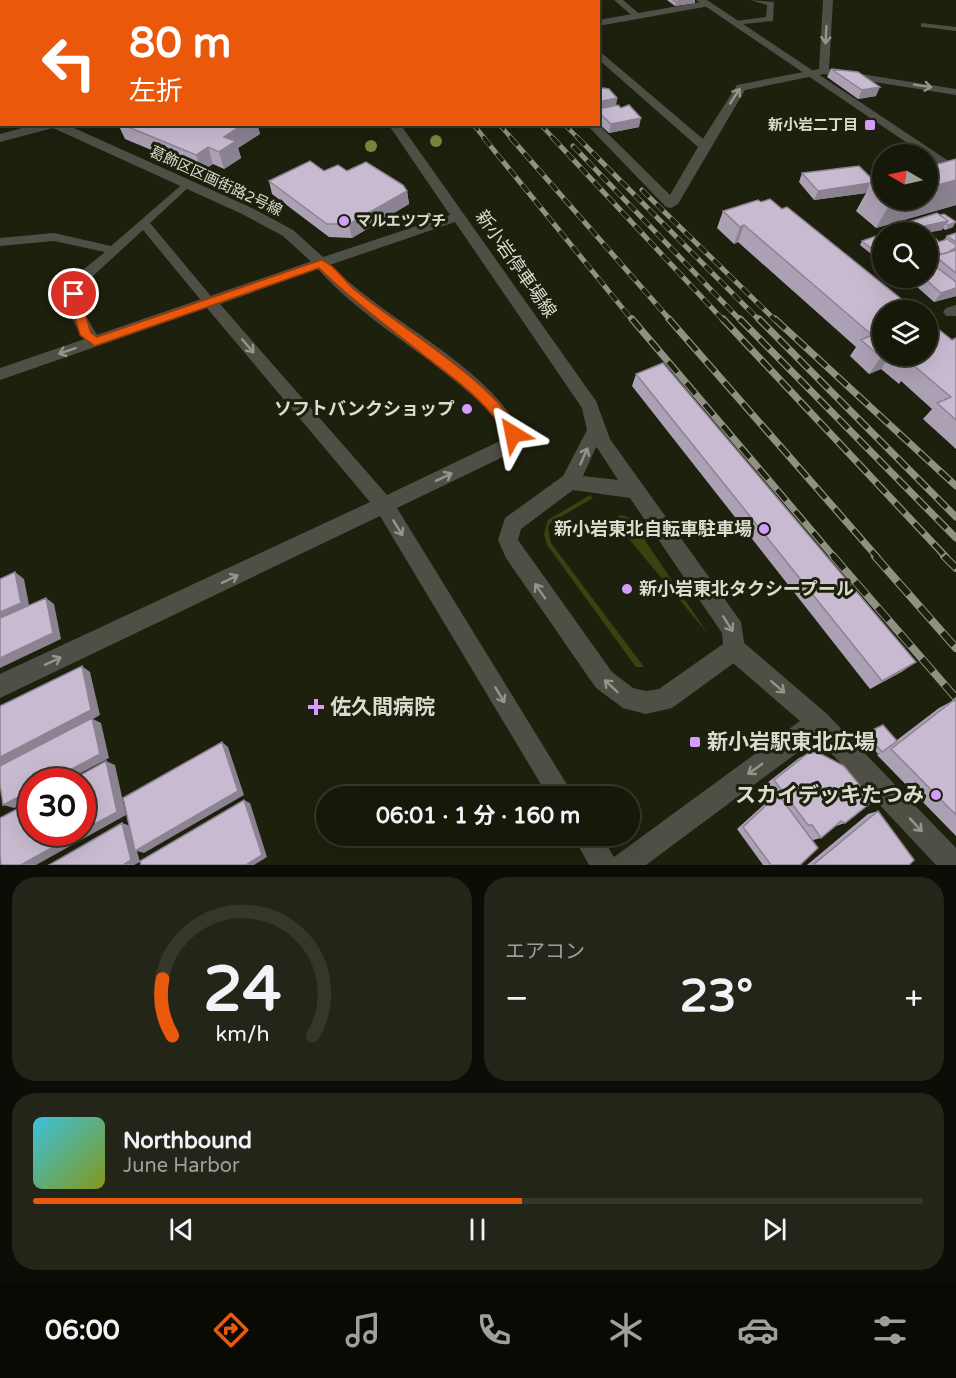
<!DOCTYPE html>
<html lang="ja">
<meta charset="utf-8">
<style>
:root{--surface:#16180a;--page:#232518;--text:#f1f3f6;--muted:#9ea09c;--line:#35372b;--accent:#ea580c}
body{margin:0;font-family:"Varela Round","Noto Sans JP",sans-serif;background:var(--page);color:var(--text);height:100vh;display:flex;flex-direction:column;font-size:22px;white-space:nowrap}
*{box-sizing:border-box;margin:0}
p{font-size:20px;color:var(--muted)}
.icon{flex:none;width:33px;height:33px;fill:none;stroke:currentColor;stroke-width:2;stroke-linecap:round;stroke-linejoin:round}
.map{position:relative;height:865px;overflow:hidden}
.panel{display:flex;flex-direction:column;gap:12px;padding:12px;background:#0c0d06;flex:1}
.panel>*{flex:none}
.banner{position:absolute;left:0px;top:0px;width:600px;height:126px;box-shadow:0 6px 24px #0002,0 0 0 2px var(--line);background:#ea580c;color:#fff;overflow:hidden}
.needle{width:39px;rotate:279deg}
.buttons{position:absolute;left:872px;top:144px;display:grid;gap:12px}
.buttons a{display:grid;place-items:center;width:66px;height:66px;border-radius:50%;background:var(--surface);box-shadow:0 6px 24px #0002,0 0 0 2px var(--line);font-size:30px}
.speed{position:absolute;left:18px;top:768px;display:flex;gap:12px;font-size:30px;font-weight:700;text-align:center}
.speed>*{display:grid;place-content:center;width:78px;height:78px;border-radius:50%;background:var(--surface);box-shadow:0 6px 24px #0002,0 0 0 2px var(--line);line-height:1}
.speed .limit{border:9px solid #d22;background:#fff;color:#111}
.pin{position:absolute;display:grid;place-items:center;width:51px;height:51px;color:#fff;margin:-26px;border:3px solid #fff;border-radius:50%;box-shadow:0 2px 6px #0007}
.me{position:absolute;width:66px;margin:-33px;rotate:325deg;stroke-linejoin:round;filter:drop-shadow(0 0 4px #0008)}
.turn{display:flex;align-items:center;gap:21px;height:126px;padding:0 30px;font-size:27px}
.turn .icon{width:78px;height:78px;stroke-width:2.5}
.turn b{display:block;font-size:42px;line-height:51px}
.big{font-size:45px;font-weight:700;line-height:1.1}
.panel .card{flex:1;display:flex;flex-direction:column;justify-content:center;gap:9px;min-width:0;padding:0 21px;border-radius:24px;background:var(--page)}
.panel .dial{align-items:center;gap:0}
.dial svg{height:156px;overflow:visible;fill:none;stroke:var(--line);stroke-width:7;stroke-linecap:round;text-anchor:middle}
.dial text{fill:var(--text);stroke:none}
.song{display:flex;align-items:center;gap:18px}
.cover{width:72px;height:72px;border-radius:9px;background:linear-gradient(135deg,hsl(190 70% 55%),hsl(70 70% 35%))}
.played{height:6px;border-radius:3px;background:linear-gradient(90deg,var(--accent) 55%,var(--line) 55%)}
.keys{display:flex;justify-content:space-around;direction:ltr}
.heat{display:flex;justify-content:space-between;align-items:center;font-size:33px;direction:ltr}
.panel .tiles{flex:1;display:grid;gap:12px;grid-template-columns:1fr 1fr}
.card:last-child{grid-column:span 2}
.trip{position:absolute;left:316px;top:786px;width:324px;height:60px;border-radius:30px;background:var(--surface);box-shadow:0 6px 24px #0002,0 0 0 2px var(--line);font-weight:700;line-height:60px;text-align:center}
.dock{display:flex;height:96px;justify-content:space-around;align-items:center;background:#090a04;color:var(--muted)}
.dock .icon{width:42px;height:42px}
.dock .active{color:var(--accent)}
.dock b{font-size:27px;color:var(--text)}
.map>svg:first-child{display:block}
.green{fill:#3b410f}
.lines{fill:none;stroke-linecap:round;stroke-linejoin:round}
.service{fill:#4e5046;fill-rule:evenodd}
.minor{fill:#4e5046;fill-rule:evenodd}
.tertiary{fill:#4e5046;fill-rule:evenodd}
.rail-far3-casing{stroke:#8f9283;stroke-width:4.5}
.rail-far2-casing{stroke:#8f9283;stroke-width:5}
.rail-far1-casing{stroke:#8f9283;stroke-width:7}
.rail-casing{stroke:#8f9283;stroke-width:8}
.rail-far3{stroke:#1d200d;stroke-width:3;stroke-dasharray:8;stroke-linecap:butt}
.rail-far2{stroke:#1d200d;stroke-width:4;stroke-dasharray:10;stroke-linecap:butt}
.rail-far1{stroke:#1d200d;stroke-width:4.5;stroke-dasharray:14;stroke-linecap:butt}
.rail{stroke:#1d200d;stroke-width:6;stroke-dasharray:17;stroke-linecap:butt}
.tree{fill:#7c853c}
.wall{fill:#aca1b4;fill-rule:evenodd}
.shaded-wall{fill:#8c8392}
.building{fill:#c8bbd1;stroke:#8c8392;stroke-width:1.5}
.oneway{stroke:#94968b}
.route{fill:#ea580c;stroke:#983908;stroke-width:1.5}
.poi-dot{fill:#d49cfb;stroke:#1d200d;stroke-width:2}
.labels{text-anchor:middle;stroke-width:6;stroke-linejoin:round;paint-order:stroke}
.far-poi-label{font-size:15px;font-weight:bold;fill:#dadcd0;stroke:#1d200d;text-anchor:end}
.far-street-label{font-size:15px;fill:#dadcd0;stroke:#1d200d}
.street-label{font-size:18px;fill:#dadcd0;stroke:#1d200d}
.poi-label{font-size:18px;font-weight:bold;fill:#dadcd0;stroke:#1d200d;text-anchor:end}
.near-poi-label{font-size:21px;font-weight:bold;fill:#dadcd0;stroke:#1d200d;text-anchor:start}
</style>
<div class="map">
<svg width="956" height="865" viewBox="0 0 956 865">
<rect width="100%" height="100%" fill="#1d200d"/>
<path class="green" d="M0 0H295L297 1 2 2 0 124Z
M590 495 593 498 550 523 548 528 551 543 644 667H636L547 545 544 534 548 520Z
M620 515 630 518 708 634 619 527 616 520Z"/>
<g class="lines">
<path class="service" d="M614 0H623L642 16 635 18Z
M750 0 774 2 773 21 733 25V21H736L766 17 767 5Z
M921 23 956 27V31L924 27H921Z
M0 85H2V91H0Z
M186 181 191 184 190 186 150 223 215 301 214 304H204L143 230 82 286C79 310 90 324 102 342L100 345H90C77 333 62 303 70 285 74 275 96 260 105 252L54 241 0 246V238L54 233 111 246Z"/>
<path class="minor" d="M444 0H454L455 2H445Z
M533 0H543L544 2H534Z
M823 0H833L829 69 956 89V95L824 74 745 90 678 204 671 208 666 207 586 124H598L670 195 698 147 598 59V50L703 139 737 85 819 69Z
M707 1 710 2V6L598 26V20Z
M321 258 326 260C382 321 485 361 522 434L515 450 507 455 397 508 574 796H548L380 516 0 698V674L370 502 207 308 0 380V368ZM318 269C356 312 406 341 450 377 470 393 493 411 504 434L502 440 387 495 220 304Z
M956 305V316H946L943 312 946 308Z
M734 638 742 641 827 714 956 848V865H936L817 738 646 865H589L573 836H601L614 857 800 721 726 657 723 649 726 641Z"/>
<path class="tertiary" d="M696 0H707L956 166V176Z
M37 124H65L252 208 293 230 323 257 450 215 388 124H400L596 401 610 439 741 622 745 649 742 657 672 708 646 714 623 708 596 688 506 558 498 540 505 518 563 476 587 430 582 408 455 222 321 268 316 266 283 236 242 214 53 128 0 142V134ZM596 447 598 449 618 480 583 476ZM573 490 630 498 722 633 723 644 659 689 646 691 633 688 612 672 518 540 521 529Z"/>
<g class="rail-far3-casing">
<path id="rail-far3" d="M344 0 346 2
M368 0 370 2
M410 0 412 2
M432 0 434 2
M473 124 486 140
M499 124 513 140
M540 124 555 140
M564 124 580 140"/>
</g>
<g class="rail-far2-casing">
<path id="rail-far2" d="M484 138 633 321
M511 138 671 321
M553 138 724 321
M578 138 760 321
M573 146 741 321
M642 190 776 321"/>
</g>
<g class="rail-far1-casing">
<path id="rail-far1" d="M632 319 834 557
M669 319 877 557
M723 319 946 557
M740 319 956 538
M759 319 956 517
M775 319 956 486"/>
</g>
<g class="rail-casing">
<path id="rail" d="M833 556 956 698
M875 556 956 648
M944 556 956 568"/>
</g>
<use href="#rail-far3" class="rail-far3"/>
<use href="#rail-far2" class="rail-far2"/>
<use href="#rail-far1" class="rail-far1"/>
<use href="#rail" class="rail"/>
</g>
<g class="tree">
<circle cx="436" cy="141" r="6"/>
<circle cx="371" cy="146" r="6"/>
</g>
<path class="wall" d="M667 0H695V3L675 6Z
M0 33H2V75H0Z
M831 69 876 96 858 99 827 77Z
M598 89 617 98 616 105 639 127 609 133 598 123Z
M118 124H257L260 134 238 148 241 158 224 169 213 164 202 171 125 139Z
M956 159V205L876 228 856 211 866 193 814 200 799 182 802 173 874 181 882 179V200H927Z
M324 171H347L407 191 409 204 352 238 329 237 272 194 269 181Z
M723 211 915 310 882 356H927L956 338V449L923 419 932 409 901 381 899 384 881 369 869 374 850 356 856 347 738 242 734 244 717 228Z
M937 213 953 227 945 230 943 228 942 230 927 232H884L886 229Z
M956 233V249L955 250H956V296L934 302 907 278H927V242H939L944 240 947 236ZM935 257 931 263 927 261 933 259Z
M882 234V263L878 259 880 256 875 257 860 245 862 241Z
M636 374 903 671 870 689 632 386Z
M954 700 956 702V836L877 755 880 753 878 754 862 735 866 733 897 740 939 708Z
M807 754 845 823 836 826 821 838 813 840 800 865H763L737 829 771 798 776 795 767 783 799 758Z
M878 811 909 865H807L868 814Z"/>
<path class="shaded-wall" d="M689 0H695V3L675 6 676 2Z
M880 87 876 96 858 99 862 90Z
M617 98 615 111 598 112V102Z
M641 118 639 127 609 133 611 124Z
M244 124H257L260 134 238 148 241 158 224 169 219 152 224 137Z
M208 147 213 164 202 171 196 155Z
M956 180V205L876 228 892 200H927V188Z
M870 183 866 193 814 200 818 191Z
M407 191 409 204 352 238 349 224Z
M948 221 942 230 927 233 919 232 924 226Z
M956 222 953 227 945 230 948 225Z
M744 225 738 242 734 244 740 227Z
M882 251V255L875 257 877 253Z
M937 254 933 259 927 261V257Z
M956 288V296L934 302 941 293Z
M885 356H890L881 369 869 374 881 357Z
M15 572 24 579 30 610 0 623V612Z
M46 598 54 604 61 639 0 668V658Z
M916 662 903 671 870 689 882 681Z
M82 666 90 672 100 715 93 719 101 723 109 758 64 782H47L0 766V757Z
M222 742 228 747 244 795 144 853 137 851 140 862 134 865H123L122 823 131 826Z
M106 761 115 765 126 815 36 865H21L80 832H82Z
M32 790V799L14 808 3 805Z
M244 800 250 803 267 857 254 865H246Z"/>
<path class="building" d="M496 0H509L510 2H498Z
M673 0H689L676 2Z
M0 33H2V63H0Z
M831 69 858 72 880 87 862 90Z
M603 88 609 89 617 98 598 102V89Z
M618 105 621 108 629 105 641 118 611 124 598 112V109Z
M121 124H244L224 137 236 141 219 152 208 147 196 155Z
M956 159V180L927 188V167Z
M310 161 324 171 338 165 347 171 366 162 403 185 407 191 349 224H327L269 181Z
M859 166 874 181 871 182 870 183 818 191 802 173Z
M882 179V190L871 182Z
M770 199 782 209 787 207 915 310H882V356H885L881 357 861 340 872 335 744 225 740 227 723 211 758 200 761 202Z
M937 213 948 221 924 226 929 229 919 232H891L886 229Z
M944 214 956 222 948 225 946 224 948 221 940 215Z
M956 233V242L947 236Z
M882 234V251L877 253 862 241Z
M936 239 939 242 947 239 956 245V247L947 253 941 254 927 243V242Z
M927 247 937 254 927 257Z
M956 250V273L935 256Z
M927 260 956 282V288L941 293 924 278H927Z
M927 320 952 340 956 338V420L937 403 951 397 913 365 911 368 897 356H927Z
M663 363 916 662 882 681 636 374Z
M15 572 21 603 0 612V579Z
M46 598 53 633 0 658V618Z
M82 666 91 710 0 757V706Z
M954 700 956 702V815L891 749Z
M92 718 100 754 47 782H32V790L3 805 0 784V766Z
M883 725 897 741 882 752 866 733Z
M222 742 238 791 135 851 123 798Z
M817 752 844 766 873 801 845 823 841 821 821 838 812 825H808L774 780 807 754Z
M106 761 117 812 82 831V782H68Z
M778 794 818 848 800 865H771L743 827Z
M244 800 262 855 246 865H141L140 861Z
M32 801V832H80L21 865H1L0 854V818Z
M878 811 914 860 909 865H813Z
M122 823 131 860 123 865H49Z"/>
<defs><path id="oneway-shaft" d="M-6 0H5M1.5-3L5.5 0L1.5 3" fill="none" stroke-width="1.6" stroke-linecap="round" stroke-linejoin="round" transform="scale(1.5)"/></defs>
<g class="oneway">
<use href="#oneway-shaft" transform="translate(826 35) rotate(93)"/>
<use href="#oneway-shaft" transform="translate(923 86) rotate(9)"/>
<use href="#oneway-shaft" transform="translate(735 96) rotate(-57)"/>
<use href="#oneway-shaft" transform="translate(248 346) rotate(49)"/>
<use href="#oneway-shaft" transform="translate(67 351) rotate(161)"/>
<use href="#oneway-shaft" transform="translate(584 456) rotate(-66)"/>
<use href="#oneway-shaft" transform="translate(444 477) rotate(-25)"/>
<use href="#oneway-shaft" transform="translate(398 528) rotate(59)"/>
<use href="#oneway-shaft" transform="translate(230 579) rotate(-26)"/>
<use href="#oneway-shaft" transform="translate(540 591) rotate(-125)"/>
<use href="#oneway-shaft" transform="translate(728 624) rotate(58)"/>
<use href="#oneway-shaft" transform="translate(53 661) rotate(-25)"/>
<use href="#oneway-shaft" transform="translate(611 686) rotate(-137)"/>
<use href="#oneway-shaft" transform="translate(778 687) rotate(41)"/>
<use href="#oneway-shaft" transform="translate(500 695) rotate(59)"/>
<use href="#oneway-shaft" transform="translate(755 769) rotate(144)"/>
<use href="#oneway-shaft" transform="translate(916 825) rotate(47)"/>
</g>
<path class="route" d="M321 260C334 264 344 281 355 290 397 325 501 387 520 434L518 438H508C490 403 452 377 421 353 386 325 350 299 319 268L95 346 80 335 68 294 69 292H78L91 333 97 337Z"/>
<g class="poi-dot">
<rect x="864" y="119" width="12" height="12" rx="3"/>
<circle cx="344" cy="221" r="6"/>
<circle cx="467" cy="409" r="6"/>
<circle cx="764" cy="529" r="6"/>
<circle cx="627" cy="589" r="6"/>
<path d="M313 698h6v6h6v6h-6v6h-6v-6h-6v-6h6z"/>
<rect x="689" y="736" width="12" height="12" rx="3"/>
<circle cx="936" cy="795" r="6"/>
</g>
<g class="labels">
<g class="far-poi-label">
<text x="858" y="130">新小岩二丁目</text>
<text x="356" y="226" text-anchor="start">マルエツプチ</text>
</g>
<g class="far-street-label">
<text transform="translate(216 181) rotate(25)" y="5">葛飾区区画街路2号線</text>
</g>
<g class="street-label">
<text transform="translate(516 264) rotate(55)" y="6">新小岩停車場線</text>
</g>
<g class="poi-label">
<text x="455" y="415">ソフトバンクショップ</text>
<text x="752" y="535">新小岩東北自転車駐車場</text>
<text x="639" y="595" text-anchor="start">新小岩東北タクシープール</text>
</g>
<g class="near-poi-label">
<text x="330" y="714">佐久間病院</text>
<text x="707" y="749">新小岩駅東北広場</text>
<text x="924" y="802" text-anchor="end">スカイデッキたつみ</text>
</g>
</g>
</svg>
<div class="buttons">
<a><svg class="needle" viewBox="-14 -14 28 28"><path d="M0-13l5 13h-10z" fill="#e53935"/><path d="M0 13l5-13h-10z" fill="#9ea09c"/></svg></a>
<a><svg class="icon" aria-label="search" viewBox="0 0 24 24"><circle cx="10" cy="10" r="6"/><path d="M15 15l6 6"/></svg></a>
<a><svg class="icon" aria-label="layers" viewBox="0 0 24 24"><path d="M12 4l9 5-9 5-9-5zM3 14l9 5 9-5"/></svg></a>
</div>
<div class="speed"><div class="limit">30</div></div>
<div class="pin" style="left:74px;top:294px;background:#d93025"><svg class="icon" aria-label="arrive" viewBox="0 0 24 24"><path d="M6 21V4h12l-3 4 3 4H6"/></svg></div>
<svg class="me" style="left:513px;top:434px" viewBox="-20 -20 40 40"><path d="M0-17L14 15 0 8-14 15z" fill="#ea580c" stroke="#fff" stroke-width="4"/></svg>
<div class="trip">06:01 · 1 分 · 160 m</div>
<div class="banner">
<div class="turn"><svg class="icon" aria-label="left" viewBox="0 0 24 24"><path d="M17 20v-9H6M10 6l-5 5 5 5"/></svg><div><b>80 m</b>左折</div></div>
</div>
</div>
<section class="panel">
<div class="tiles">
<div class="card dial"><svg viewBox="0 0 100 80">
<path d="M14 69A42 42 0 1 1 86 69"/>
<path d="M14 69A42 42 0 0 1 9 40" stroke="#ea580c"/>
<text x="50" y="56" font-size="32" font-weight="700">24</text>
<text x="50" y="72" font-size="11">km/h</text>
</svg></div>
<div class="card"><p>エアコン</p>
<div class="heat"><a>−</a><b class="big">23°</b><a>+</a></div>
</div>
<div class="card">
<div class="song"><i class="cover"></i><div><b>Northbound</b><p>June Harbor</p></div></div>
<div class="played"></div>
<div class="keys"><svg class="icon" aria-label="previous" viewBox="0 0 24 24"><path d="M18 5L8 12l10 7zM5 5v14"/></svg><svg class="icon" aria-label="pause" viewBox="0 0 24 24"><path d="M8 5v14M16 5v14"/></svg><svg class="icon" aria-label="next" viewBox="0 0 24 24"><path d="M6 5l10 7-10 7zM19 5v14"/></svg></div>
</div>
</div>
</section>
<nav class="dock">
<b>06:00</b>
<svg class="icon active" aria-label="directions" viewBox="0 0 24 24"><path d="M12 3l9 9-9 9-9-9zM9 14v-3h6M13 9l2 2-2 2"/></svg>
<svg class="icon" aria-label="music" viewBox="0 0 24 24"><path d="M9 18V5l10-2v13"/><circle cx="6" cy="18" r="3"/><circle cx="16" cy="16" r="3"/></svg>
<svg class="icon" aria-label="phone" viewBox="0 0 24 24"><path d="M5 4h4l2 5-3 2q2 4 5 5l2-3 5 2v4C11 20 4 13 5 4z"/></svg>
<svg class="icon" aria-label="climate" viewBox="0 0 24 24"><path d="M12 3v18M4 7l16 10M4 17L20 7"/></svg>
<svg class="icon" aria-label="car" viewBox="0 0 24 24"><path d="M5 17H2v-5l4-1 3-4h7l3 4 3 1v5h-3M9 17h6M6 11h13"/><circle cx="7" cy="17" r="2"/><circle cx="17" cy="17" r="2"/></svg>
<svg class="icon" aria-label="filters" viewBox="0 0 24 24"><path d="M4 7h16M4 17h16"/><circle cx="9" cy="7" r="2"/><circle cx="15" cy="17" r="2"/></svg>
</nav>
